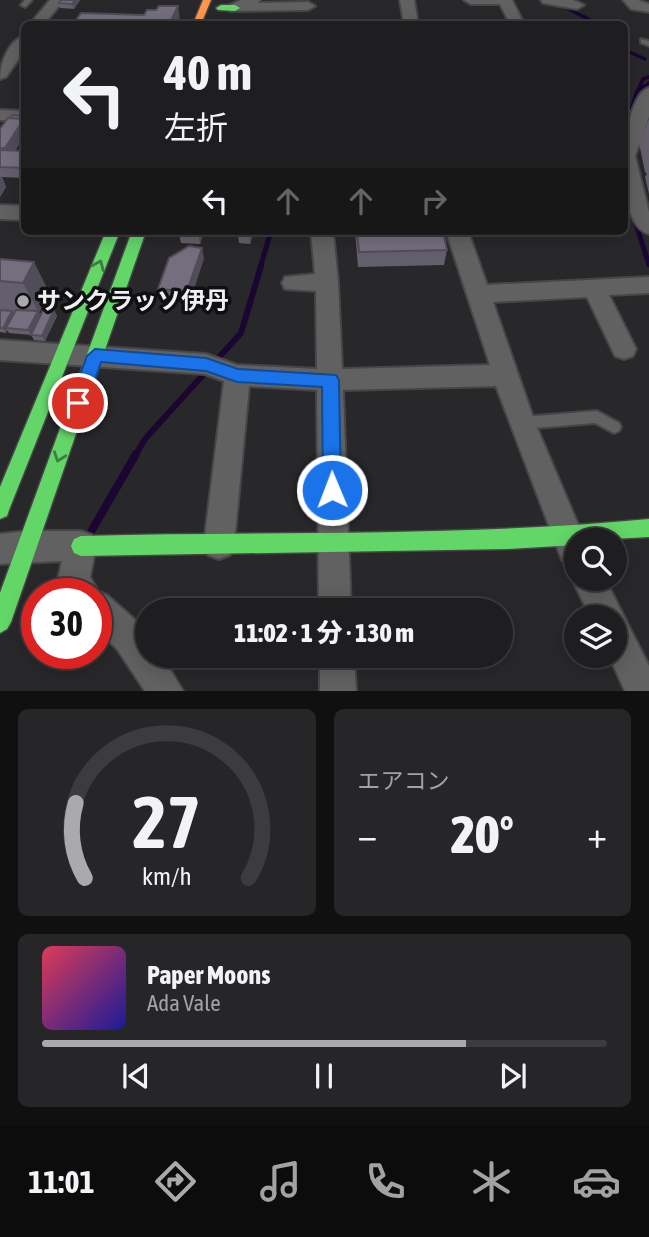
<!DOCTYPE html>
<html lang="ja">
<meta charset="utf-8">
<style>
:root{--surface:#1e1d1f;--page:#262628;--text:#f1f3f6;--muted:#a1a2a4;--line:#3c3b3d;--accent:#aaa9ac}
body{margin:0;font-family:"Asap Condensed","Noto Sans JP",sans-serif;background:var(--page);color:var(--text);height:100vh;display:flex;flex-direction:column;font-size:26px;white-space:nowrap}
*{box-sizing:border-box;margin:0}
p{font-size:23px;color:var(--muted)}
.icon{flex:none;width:38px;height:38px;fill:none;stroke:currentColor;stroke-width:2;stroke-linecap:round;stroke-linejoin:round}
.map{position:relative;height:691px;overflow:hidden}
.sheet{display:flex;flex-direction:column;gap:18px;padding:18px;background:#101011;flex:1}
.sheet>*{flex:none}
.guide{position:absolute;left:21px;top:21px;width:607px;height:214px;border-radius:10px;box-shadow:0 4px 18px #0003,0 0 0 2px var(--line);background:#1e1d1f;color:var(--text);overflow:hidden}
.buttons{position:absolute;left:564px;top:528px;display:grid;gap:14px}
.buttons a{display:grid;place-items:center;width:63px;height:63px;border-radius:50%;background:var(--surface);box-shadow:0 4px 18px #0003,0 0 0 2px var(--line);font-size:35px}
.speed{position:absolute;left:21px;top:578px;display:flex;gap:14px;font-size:35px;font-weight:700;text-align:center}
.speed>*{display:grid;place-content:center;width:91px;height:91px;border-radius:50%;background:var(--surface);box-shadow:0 4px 18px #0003,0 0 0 2px var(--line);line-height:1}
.speed .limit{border:10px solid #d22;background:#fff;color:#111}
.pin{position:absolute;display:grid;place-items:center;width:60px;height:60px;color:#fff;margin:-30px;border:4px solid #fff;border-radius:50%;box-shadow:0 2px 7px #0007}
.me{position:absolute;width:77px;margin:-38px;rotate:359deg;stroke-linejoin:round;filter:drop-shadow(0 0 5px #0008)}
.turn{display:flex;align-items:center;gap:24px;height:147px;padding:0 28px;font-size:32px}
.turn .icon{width:91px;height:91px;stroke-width:2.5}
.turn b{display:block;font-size:49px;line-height:60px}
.lanes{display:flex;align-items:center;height:66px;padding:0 28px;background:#0003;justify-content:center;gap:35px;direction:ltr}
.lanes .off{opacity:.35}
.big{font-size:52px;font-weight:800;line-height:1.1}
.sheet .tile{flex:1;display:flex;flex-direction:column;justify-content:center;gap:10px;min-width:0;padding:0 24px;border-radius:10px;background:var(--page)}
.sheet .dial{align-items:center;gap:0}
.dial svg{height:182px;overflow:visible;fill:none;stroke:var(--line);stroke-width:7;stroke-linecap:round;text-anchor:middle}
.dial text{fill:var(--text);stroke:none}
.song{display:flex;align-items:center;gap:21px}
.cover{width:84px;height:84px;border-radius:10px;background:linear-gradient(135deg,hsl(350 70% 55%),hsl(240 70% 35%))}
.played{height:7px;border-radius:4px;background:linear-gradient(90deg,var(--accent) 75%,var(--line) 75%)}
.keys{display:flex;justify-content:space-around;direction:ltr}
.heat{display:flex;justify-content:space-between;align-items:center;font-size:38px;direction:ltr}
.sheet .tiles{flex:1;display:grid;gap:18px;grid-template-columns:1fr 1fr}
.tile:last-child{grid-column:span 2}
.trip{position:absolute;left:135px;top:598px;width:378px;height:70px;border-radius:35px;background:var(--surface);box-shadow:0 4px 18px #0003,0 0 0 2px var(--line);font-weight:800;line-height:70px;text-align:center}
.tab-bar{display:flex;height:112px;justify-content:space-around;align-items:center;background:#0c0c0c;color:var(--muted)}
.tab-bar .icon{width:49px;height:49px}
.tab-bar .current{color:var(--accent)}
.tab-bar b{font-size:32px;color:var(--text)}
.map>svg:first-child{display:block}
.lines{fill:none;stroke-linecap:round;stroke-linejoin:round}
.stream-far3{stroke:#1a0631;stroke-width:3.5}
.stream-far2{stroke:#1a0631;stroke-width:5}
.stream-far1{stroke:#1a0631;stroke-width:6}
.stream{stroke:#1a0631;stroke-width:8}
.lane-casing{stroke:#464547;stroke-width:4}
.street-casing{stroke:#464547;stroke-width:4}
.fast-casing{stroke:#464547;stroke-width:3}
.slow-casing{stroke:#464547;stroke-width:3}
.lane{fill:#616162;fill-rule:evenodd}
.street{fill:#616162;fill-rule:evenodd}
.fast{fill:#63d668;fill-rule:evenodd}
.slow{fill:#ff974d;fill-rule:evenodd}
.wall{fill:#645f6c}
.shaded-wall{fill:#514d58}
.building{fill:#746e7e;stroke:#514d58;stroke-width:2}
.oneway{stroke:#3e7d41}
.route{fill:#1a73e8;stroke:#114b97;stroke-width:2}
.poi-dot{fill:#aaa9ac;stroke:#101012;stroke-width:2.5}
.labels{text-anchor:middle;stroke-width:7;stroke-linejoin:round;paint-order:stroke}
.poi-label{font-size:24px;font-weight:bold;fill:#f0eff2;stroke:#101012;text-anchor:start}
</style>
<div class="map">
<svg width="649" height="691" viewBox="0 0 649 691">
<rect width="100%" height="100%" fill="#282729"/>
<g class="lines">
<path class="stream-far3" d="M559 4 598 24
M625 50 645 59
M638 90 643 79 649 77
M628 119 637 91 649 83"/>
<path class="stream-far2" d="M625 129 629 117
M625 189 649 265
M260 268 271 231"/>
<path class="stream-far1" d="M135 456 145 439 241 333 261 266"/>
<path class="stream" d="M92 530 136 454"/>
<g class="lane-casing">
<path id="lane" d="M25 0H32L25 7 21 5Z
M305 22H364L368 24H305Z
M641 39 649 41V46L641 43Z
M597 411 619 423 621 427 619 431 614 433 595 423 522 429 517 427 515 423 517 419 522 417Z"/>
</g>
<g class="street-casing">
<path id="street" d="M50 0H64L44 24H30Z
M241 0H260L258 3 308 2 315 6 308 10 230 11V5Z
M400 0H414L418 24H404Z
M464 0H512L524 24H510L500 4H471Z
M541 0H573L584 5 577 9 543 3Z
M623 0H638L649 4V12L631 9Z
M24 36V51L6 77 0 79C0 64 8 41 24 36Z
M649 88V117L635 156 649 212V234C610 223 621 95 649 88Z
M0 110 24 111V121L0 120Z
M0 205 24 206V220L0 219Z
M311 231H333L338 282 342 369 490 365 446 231H468L487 285 649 277V293L609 295 636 349 633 356 624 359 615 356 587 297 493 302 535 423 585 541H576V563L562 560 496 386 343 390 351 611H319L317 390 249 386 234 544 230 555 219 559 208 555 204 544 224 381 205 374 0 360V340L206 354 237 365 317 369 316 291 285 289 282 283 285 277 315 274Z
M27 531H81L92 535 96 546 90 577 98 591 107 595 141 625 147 634V656H162L183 691H145L117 649 96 629V593H61L57 583 62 561 0 564V534Z
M576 570V579H605L649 666V691H625L609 656H614V618H591L572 579Z
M320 656H354L356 691H320Z"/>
</g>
<g class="fast-casing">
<path id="fast" d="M221 5H235L240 8 235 11 218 10 216 8Z
M106 231H120L9 510 7 516 0 519V487Z
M132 231H146L11 622 7 629 0 633V593Z
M649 519V537L576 541V545L507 549 81 556 74 553 71 546 74 539 81 536C271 531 460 537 649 519Z"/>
</g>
<g class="slow-casing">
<path id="slow" d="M203 0H211L201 24H193Z"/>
</g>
<use href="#lane" class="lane"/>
<use href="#street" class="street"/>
<use href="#fast" class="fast"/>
<use href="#slow" class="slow"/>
</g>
<path class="wall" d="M61 0H80L74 9 60 8 59 3Z
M649 119V194L645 177 647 174 645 172 639 143Z
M0 129 24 136 15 151H24V178L2 177 6 187 0 197Z
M158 231H204L200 244 181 243 179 235 159 234Z
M215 231H254L250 244 239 243 238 235 215 233Z
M355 231H443L447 250 444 265 358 267Z
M204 258 190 301 161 299 158 289Z
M0 259 49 292 39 313 40 315 54 310 57 316 45 341 34 340 31 335 9 333 7 330 6 333 0 332Z"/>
<path class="shaded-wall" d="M75 0H80L74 9 72 4Z
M178 6 180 20 178 24H169Z
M24 119V136L10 158 5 148Z
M1 176 6 187 0 197V178Z
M199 231H204L200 244 198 234Z
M250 231H254L250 244 249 234Z
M202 248 204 258 190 301 187 291Z
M34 262 49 292 39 313 23 283Z
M54 310 57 316 45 341 42 336Z
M12 311 15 316 6 328 7 330 6 333 3 328Z
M38 311 41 316 31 335 28 330Z"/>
<path class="building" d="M61 0H75L72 4 59 3Z
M159 6H178L169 24H111L74 23 81 13 144 15 147 10H156Z
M38 23H54L53 24H37Z
M433 23H467V24H433Z
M12 115 24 116V119L10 118Z
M8 118 24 119 5 148H0V129Z
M0 150 24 151V168L0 167Z
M179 231H199L198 234 178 232Z
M238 231H250L249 234 238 233Z
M357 231H443L447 250 359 252Z
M189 246 202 248 187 291 158 289 169 258Z
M0 259 34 262 23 283 0 281Z
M0 310 12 311 3 328H0Z
M16 310 38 311 28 330 6 328Z
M43 310H54L42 336 31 335Z"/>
<defs><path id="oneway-chevron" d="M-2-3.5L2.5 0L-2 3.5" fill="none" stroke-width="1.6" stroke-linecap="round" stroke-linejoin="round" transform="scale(1.75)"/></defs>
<g class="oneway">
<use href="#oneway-chevron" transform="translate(99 265) rotate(-67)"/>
<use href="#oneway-chevron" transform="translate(59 457) rotate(110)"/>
</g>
<path class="route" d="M95 349 206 358 238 369 336 375 339 380 341 490 339 496 332 499 325 496 323 490 322 387 237 382 206 371 101 362 87 403 84 408 78 410 72 408 70 403 87 356Z"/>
<circle class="poi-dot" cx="23" cy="301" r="7"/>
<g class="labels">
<g class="poi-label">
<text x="37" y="309">サンクラッソ伊丹</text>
</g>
</g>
</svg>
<div class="buttons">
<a><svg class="icon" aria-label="search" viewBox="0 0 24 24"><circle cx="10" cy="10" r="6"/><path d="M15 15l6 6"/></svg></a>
<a><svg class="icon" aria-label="layers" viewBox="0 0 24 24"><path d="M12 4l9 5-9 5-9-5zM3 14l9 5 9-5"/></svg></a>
</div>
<div class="speed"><div class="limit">30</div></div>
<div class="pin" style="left:78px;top:403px;background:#d93025"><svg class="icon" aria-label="arrive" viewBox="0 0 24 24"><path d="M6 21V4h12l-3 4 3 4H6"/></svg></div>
<svg class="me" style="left:332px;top:490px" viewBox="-20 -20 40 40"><circle r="17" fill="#1a73e8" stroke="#fff" stroke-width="3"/><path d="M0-11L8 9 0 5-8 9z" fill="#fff"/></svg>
<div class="trip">11:02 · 1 分 · 130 m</div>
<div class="guide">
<div class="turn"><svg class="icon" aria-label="left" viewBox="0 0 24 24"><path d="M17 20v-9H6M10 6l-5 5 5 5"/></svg><div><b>40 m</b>左折</div></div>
<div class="lanes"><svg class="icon" aria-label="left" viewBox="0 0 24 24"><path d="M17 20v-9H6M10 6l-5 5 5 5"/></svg><svg class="icon off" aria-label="ahead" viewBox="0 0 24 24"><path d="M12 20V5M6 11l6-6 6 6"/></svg><svg class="icon off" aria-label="ahead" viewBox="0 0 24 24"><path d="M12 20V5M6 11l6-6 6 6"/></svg><svg class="icon off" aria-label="right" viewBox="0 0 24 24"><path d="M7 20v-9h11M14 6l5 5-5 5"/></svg></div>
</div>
</div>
<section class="sheet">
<div class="tiles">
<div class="tile dial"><svg viewBox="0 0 100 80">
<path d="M14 69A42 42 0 1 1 86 69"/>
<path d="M14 69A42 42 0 0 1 10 36" stroke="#aaa9ac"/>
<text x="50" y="56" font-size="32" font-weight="700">27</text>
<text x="50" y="72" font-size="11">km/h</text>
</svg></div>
<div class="tile"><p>エアコン</p>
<div class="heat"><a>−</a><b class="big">20°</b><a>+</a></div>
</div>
<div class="tile">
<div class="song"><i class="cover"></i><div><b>Paper Moons</b><p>Ada Vale</p></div></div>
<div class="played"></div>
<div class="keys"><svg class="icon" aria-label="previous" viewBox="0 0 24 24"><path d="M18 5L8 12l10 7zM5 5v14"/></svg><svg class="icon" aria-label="pause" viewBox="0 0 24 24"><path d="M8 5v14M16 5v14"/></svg><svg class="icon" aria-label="next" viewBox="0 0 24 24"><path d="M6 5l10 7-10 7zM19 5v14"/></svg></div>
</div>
</div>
</section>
<nav class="tab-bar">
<b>11:01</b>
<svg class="icon current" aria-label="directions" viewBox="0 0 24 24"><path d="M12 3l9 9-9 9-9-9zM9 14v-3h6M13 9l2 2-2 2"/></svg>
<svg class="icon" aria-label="music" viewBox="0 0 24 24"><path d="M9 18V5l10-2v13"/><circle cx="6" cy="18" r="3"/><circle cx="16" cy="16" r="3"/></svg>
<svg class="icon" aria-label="phone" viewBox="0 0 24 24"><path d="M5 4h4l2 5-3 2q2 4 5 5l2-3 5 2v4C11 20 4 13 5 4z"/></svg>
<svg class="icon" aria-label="climate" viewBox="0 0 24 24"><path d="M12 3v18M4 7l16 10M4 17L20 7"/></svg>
<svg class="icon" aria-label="car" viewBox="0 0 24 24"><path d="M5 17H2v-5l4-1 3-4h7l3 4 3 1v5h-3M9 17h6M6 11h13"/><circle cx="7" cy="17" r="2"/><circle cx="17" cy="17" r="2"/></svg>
</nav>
